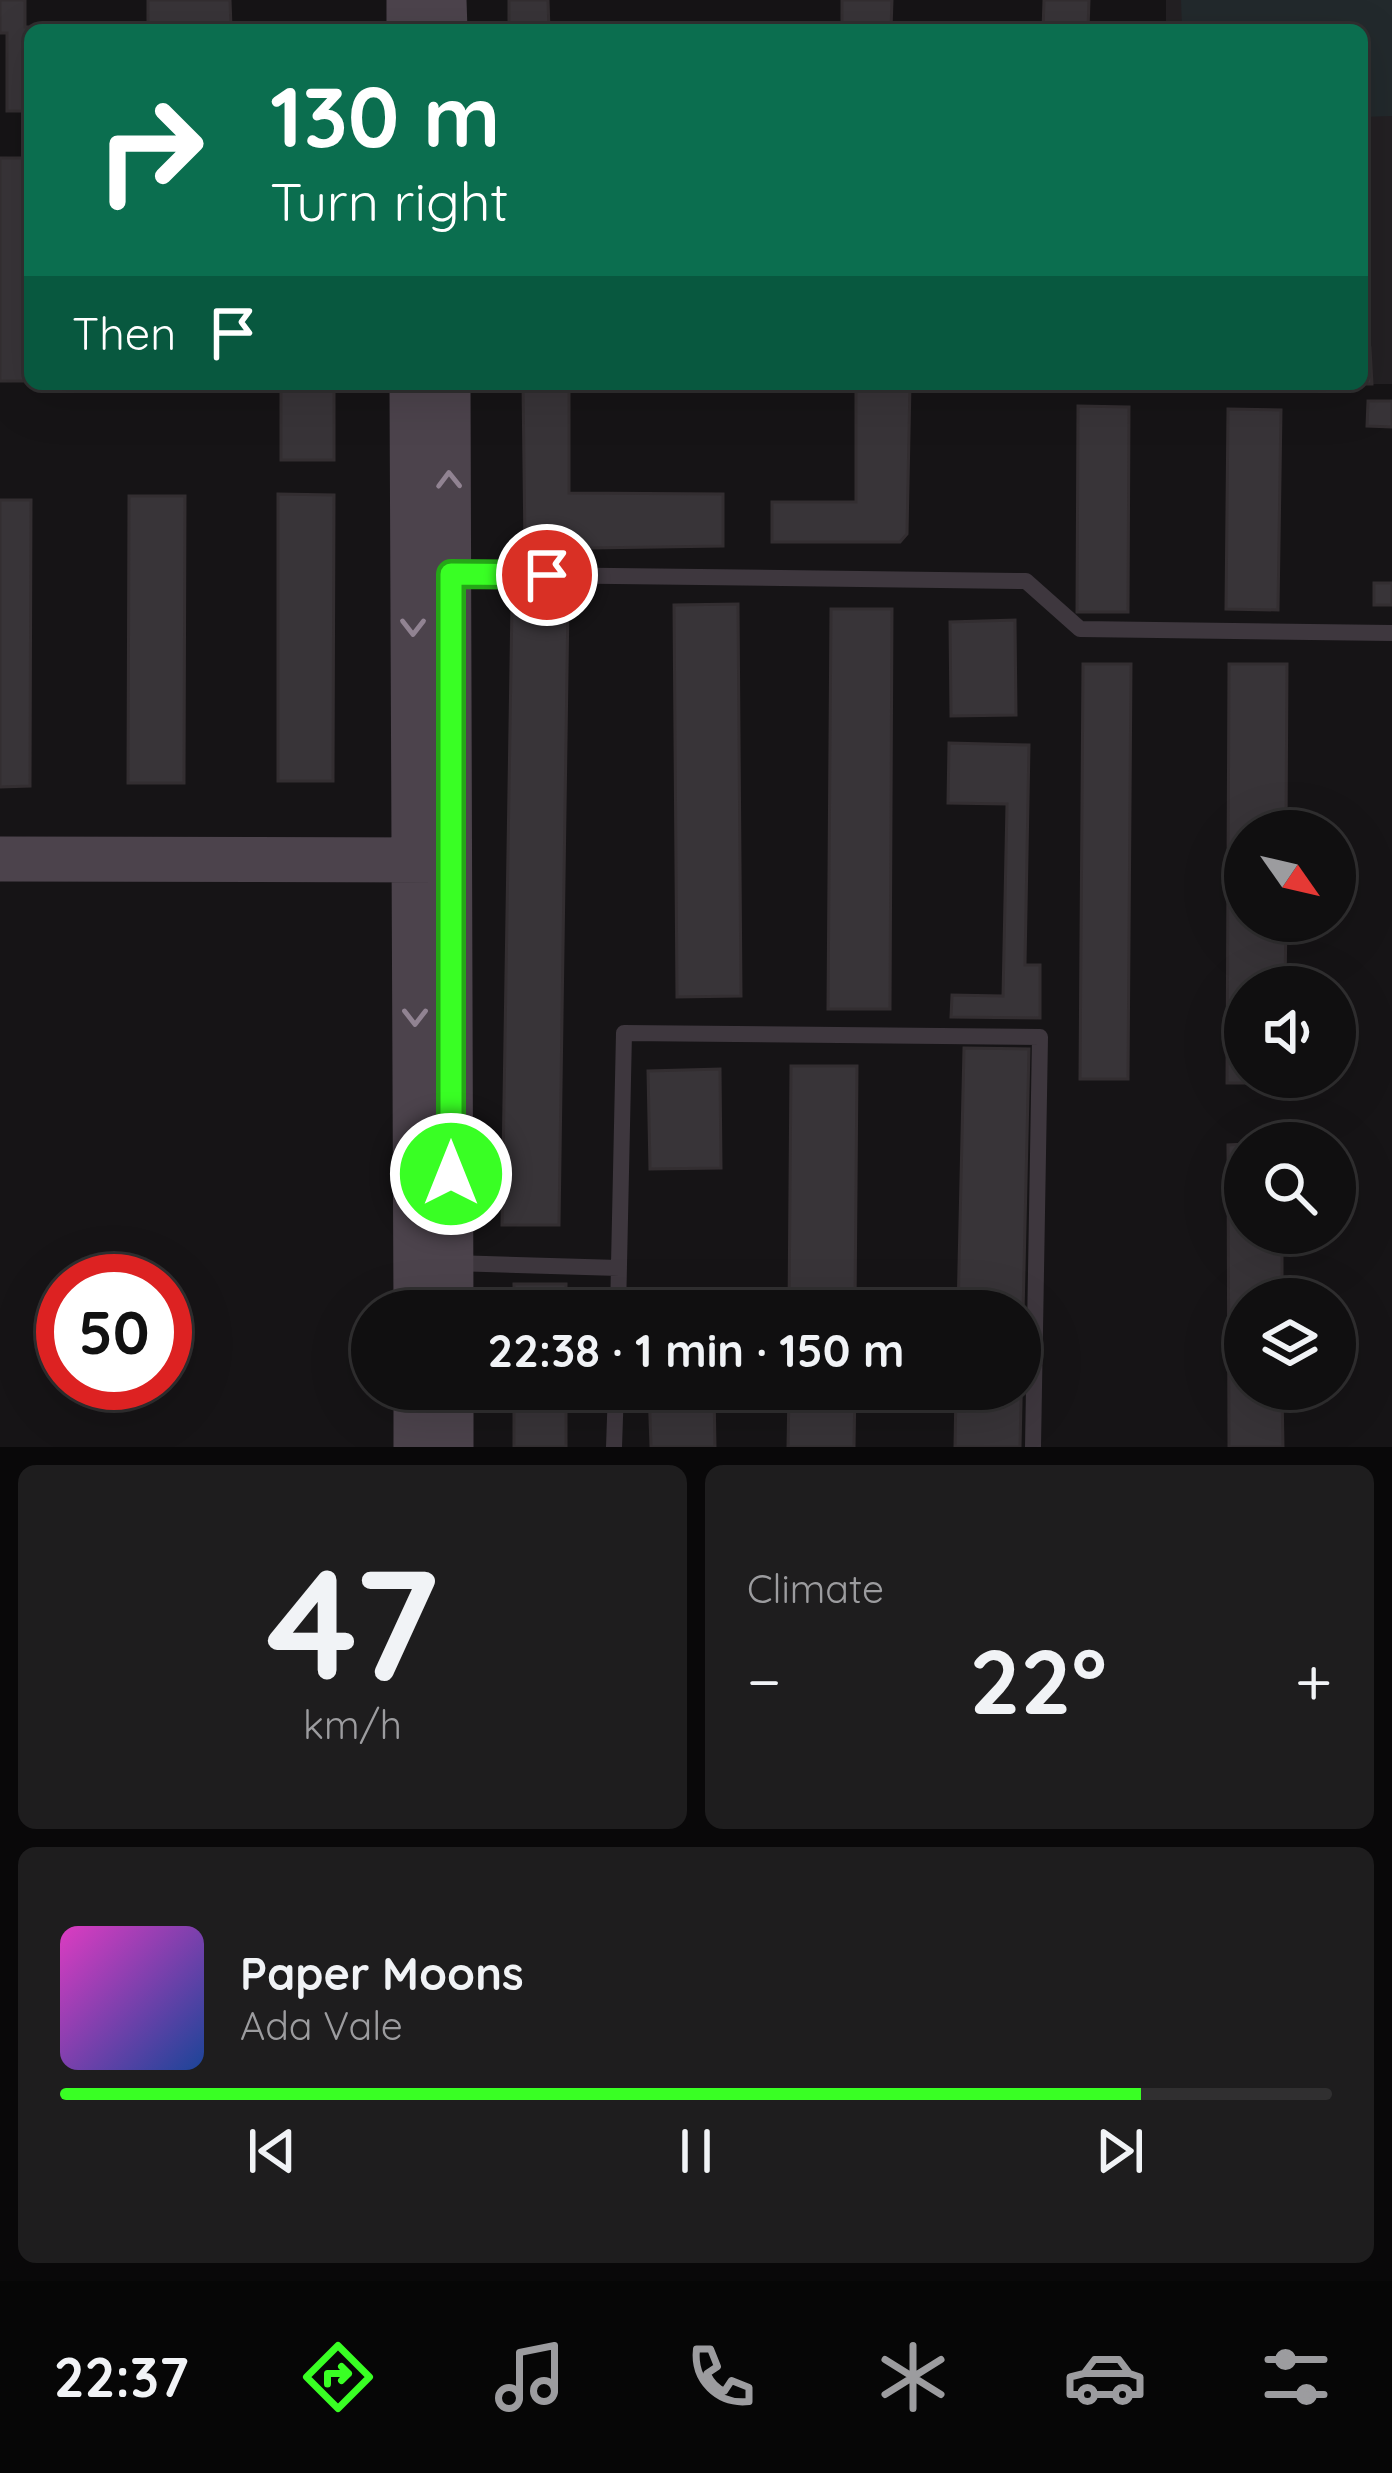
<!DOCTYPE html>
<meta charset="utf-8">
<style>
:root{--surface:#100f10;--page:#1e1d1e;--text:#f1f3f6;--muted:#9c9c9f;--line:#302f30;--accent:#39ff24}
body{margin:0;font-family:Quicksand,sans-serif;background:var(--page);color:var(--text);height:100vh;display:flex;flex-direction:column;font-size:45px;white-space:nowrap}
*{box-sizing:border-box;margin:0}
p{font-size:39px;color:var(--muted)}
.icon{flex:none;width:66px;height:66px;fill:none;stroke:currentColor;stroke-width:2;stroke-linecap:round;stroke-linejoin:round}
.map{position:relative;height:1447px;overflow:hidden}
.panel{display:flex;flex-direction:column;gap:18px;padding:18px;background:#090809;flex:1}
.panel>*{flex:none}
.banner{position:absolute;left:24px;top:24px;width:1344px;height:366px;border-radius:18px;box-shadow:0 12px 48px #0002,0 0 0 3px var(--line);background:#0b6e4f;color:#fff;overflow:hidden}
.needle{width:78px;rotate:124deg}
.tools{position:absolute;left:1224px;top:810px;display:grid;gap:24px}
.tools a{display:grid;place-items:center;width:132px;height:132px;border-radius:50%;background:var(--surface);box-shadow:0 12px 48px #0002,0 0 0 3px var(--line);font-size:60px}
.speed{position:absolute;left:36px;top:1254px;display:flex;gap:24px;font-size:60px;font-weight:700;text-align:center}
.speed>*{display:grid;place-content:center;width:156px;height:156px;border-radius:50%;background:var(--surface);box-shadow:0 12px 48px #0002,0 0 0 3px var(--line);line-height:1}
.speed .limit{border:18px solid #d22;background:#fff;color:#111}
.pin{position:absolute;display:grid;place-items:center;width:102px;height:102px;color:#fff;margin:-51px;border:6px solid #fff;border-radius:50%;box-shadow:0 3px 12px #0007}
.me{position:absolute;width:132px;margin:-66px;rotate:0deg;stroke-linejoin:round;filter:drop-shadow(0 0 9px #0008)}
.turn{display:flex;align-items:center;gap:42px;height:252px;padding:0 48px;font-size:54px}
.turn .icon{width:156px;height:156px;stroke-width:2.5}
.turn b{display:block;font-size:84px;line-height:102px}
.then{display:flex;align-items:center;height:114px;padding:0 48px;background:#0003;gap:24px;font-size:45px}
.big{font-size:90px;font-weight:800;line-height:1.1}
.panel .card{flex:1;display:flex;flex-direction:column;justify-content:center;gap:18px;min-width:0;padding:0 42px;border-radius:18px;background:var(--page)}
.panel .dial{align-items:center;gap:0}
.dial b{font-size:156px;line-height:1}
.song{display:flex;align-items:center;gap:36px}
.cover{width:144px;height:144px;border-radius:18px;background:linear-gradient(135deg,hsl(310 70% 55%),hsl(220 70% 35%))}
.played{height:12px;border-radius:6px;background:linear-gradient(90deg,var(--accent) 85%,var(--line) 85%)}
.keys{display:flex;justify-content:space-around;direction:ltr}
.heat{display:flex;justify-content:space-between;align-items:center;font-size:66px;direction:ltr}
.panel .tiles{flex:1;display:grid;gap:18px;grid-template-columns:1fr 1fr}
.card:last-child{grid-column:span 2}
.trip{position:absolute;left:351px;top:1290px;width:690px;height:120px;border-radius:60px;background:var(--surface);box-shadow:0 12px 48px #0002,0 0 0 3px var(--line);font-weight:800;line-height:120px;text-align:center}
.tabs{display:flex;height:192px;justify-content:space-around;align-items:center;background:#060606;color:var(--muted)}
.tabs .icon{width:84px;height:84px}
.tabs .active{color:var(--accent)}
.tabs b{font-size:54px;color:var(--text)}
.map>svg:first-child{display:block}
.built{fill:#232023}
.green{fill:#22292c}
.building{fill:#383438;stroke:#332e31;stroke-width:3}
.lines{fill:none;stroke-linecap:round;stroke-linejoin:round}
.lane{stroke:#3e373e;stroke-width:16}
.secondary{stroke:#4c434c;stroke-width:45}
.oneway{stroke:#918392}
.route-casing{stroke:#25a617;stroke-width:30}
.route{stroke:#39ff24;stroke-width:21}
</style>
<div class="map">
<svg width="1392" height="1447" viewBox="0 0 1392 1447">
<rect width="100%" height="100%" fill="#161416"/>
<path class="built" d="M1166 0H1392V384H1362V30H1166Z"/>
<path class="green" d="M1181 0H1392V116L1362 117V30H1182Z"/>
<path class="building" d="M0 0H25V27L86 26V30H30V111H7V33H0Z
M148 0H230L231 27 291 26V30H148Z
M509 0H548L549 30H509Z
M842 0H892L891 30H842Z
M1044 0H1089L1088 30H1043Z
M0 158H30V381H0Z
M1370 348 1372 384H1362V349Z
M281 384H334V460H281Z
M523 384H569V493L723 494V546L525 549Z
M856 384H910L907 534 900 542H772V502H856Z
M1368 401H1392V427L1367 426Z
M1078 406 1129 407 1128 612H1077Z
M1228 409 1281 410 1278 610 1226 609Z
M278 494 334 495 333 781H278Z
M129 496H185L184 783H128Z
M0 500H31L30 786 0 787Z
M1374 583H1392V605H1374Z
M512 602 568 603 559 1225H502Z
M738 604 741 996 677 997 674 605Z
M831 609H892L890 1009H828Z
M1015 620 1016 715 951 716 950 622Z
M1083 664H1131L1128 1079H1080Z
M1229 664H1287L1286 831H1245V921H1286L1285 987H1245V1077H1285V1083H1227Z
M949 743 1029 745 1025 965H1040V1018L951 1017 952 995 1003 996 1007 804 948 803Z
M964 1048 1029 1049 1020 1447H955L956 1389H1020V1311H958Z
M791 1066H857L855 1311H789Z
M720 1069 721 1168 650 1169 648 1071Z
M1245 1144V1233H1282V1299H1245V1389H1282L1283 1447H1229L1228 1145Z
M514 1284H566V1311H514Z
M514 1389H566V1447H514Z
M649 1389H714L715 1447H651Z
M789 1389H855L854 1447H788Z"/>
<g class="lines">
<path class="lane" d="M451 574 1026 581 1080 629 1392 633
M453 1263 619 1268
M618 1311 624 1033 1040 1037 1033 1447
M614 1447 616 1389"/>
<path class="secondary" d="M409 0V30
M444 0 445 30
M412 384 416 1311
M448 384 451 1311
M0 859 441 860
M416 1447V1389
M451 1447V1389"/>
</g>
<defs><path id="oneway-chevron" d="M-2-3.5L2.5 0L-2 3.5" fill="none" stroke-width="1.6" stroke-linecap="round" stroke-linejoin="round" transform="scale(3)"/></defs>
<g class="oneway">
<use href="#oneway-chevron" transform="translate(449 480) rotate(-91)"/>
<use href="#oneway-chevron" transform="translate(413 627) rotate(90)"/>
<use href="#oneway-chevron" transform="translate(415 1017) rotate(90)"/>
</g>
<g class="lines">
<g class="route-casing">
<path id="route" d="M451 1174V574L547 575"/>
</g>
<use href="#route" class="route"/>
</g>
</svg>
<div class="tools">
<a><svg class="needle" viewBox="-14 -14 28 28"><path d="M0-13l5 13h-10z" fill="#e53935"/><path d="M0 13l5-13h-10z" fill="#9c9c9f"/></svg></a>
<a><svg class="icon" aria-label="sound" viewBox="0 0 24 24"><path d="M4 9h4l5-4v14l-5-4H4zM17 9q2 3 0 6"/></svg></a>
<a><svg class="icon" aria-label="search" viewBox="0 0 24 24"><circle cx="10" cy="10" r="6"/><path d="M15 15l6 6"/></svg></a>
<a><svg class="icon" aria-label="layers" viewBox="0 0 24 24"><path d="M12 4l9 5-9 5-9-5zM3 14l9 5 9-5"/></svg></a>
</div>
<div class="speed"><div class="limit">50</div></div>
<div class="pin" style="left:547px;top:575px;background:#d93025"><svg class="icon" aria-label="arrive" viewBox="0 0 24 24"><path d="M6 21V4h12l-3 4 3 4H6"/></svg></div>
<svg class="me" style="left:451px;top:1174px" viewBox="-20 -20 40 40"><circle r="17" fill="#39ff24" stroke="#fff" stroke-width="3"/><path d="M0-11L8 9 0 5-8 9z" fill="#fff"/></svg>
<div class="trip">22:38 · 1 min · 150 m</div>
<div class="banner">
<div class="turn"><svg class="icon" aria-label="right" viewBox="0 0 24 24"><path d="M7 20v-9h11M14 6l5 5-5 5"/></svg><div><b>130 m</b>Turn right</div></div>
<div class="then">Then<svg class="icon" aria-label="arrive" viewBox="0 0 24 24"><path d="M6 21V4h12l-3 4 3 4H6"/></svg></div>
</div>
</div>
<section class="panel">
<div class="tiles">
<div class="card dial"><b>47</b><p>km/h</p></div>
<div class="card"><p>Climate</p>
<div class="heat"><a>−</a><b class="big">22°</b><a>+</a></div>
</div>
<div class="card">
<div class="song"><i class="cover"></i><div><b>Paper Moons</b><p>Ada Vale</p></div></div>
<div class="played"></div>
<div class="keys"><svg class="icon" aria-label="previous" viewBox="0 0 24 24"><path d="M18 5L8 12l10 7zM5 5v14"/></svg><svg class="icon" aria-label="pause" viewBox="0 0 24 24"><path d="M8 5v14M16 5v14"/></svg><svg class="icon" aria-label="next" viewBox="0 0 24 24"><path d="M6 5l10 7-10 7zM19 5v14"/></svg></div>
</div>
</div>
</section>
<nav class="tabs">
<b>22:37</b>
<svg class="icon active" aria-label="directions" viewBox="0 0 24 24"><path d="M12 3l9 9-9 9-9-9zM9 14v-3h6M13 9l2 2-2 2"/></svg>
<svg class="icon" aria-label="music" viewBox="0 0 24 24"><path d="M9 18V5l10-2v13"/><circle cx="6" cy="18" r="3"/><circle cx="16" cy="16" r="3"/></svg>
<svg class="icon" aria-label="phone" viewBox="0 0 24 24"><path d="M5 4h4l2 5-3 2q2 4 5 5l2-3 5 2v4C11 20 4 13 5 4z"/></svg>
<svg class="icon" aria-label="climate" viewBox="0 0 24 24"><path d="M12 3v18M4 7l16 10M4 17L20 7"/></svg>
<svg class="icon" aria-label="car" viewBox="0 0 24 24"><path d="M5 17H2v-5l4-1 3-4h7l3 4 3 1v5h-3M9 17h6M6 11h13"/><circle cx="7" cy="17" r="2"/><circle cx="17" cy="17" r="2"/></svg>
<svg class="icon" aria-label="filters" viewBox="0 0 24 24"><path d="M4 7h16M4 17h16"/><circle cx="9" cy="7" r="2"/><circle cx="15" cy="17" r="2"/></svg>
</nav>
